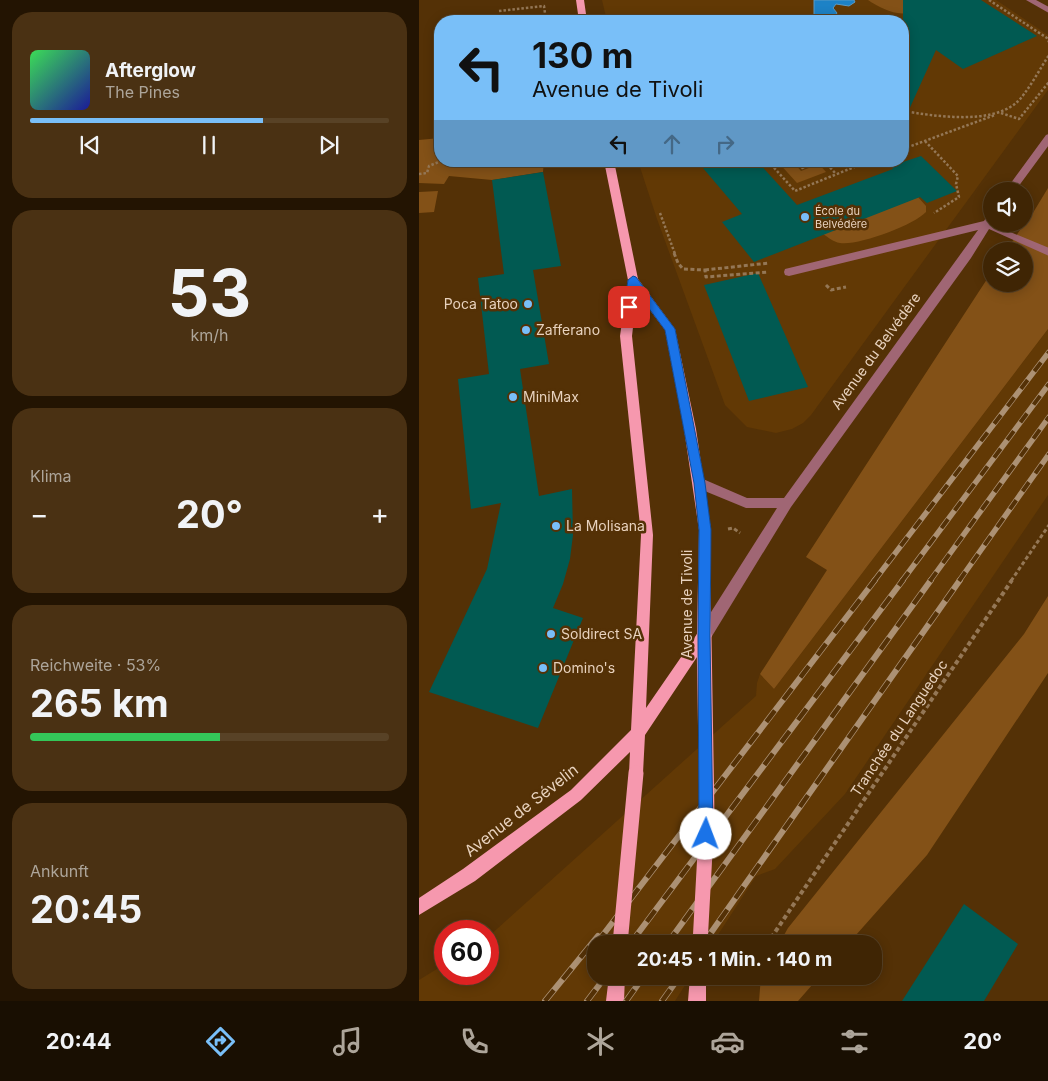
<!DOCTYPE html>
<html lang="de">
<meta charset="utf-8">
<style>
:root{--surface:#3f2504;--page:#4a3113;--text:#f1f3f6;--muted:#ada59a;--line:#584226;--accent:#79bff8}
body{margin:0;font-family:Inter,sans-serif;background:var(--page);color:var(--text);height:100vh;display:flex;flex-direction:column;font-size:19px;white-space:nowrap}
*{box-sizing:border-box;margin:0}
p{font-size:16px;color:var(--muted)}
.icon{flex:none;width:28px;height:28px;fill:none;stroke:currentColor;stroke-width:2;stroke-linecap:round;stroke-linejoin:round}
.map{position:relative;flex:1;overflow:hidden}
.sheet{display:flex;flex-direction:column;gap:12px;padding:12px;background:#231402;width:419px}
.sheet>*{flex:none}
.guide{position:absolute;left:15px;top:15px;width:475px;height:152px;border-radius:20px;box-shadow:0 2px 12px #0003,0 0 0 1px var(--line);background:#79bff8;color:#111;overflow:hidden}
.controls{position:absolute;left:564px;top:182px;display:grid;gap:10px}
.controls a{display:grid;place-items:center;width:50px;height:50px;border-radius:50%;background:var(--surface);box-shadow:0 2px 12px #0003,0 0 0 1px var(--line);font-size:25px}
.speed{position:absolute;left:15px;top:920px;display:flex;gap:10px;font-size:25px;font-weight:700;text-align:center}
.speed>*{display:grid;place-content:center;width:65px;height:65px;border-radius:50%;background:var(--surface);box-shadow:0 2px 12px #0003,0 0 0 1px var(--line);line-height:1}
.speed .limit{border:8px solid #d22;background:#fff;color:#111}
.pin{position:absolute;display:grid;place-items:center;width:42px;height:42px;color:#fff;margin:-21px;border-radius:10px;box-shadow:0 2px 8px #0006}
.me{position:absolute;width:55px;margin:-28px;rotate:2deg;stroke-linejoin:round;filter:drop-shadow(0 0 4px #0008)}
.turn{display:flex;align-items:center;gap:18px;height:105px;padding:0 15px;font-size:22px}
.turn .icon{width:65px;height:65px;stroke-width:2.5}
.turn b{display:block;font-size:35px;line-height:42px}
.lanes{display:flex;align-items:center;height:48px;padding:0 15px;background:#0003;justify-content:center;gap:25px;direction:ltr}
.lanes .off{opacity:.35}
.big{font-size:38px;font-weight:700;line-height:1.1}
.sheet .tile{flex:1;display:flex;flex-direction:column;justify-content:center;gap:8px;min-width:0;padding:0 18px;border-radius:20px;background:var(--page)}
.sheet .dial{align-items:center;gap:0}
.dial b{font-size:65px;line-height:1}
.song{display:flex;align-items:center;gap:15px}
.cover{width:60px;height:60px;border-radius:8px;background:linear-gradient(135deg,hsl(130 70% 55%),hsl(240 70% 35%))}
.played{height:5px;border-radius:2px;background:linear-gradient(90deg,var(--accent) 65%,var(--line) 65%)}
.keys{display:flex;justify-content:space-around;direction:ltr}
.heat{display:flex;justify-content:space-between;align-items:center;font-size:28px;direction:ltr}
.charge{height:8px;border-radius:4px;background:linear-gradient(90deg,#34c759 53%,var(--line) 0)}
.trip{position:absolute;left:168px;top:935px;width:295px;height:50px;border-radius:20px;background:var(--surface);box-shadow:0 2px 12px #0003,0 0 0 1px var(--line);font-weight:700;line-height:50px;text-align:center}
.tabs{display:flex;height:80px;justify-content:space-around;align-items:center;background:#190f02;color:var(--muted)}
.tabs .icon{width:35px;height:35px}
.tabs .on{color:var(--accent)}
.tabs b{font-size:22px;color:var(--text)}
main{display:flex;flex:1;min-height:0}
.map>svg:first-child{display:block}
.built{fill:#623905}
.green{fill:#835117}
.water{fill:#1d82c6;stroke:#5a9ac4}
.building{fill:#015a52}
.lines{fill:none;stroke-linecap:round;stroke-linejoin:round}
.path-far2{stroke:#947756;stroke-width:2.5;stroke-dasharray:2.5 2;stroke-linecap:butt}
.path-far1{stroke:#947756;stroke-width:3;stroke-dasharray:4 2.5;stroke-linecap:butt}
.path{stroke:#947756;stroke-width:4;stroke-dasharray:4.5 3;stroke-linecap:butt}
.minor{fill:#a06674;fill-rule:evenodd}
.major{fill:#f698ae;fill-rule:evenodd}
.rail-far1-casing{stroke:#ac9174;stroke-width:5.5}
.rail-casing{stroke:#ac9174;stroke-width:6}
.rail-far1{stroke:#543106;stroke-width:4;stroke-dasharray:11;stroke-linecap:butt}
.rail{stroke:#543106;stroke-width:4.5;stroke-dasharray:14;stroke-linecap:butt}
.major-bridge{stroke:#f698ae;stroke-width:15}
.route{fill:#1a73e8;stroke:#114b97}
.poi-dot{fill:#79bff8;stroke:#543106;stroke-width:2}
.labels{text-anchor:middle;stroke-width:5;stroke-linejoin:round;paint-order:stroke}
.far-poi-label{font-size:11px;fill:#e8d2be;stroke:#543106;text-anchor:start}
.poi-label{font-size:14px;fill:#e8d2be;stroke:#543106;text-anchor:start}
.street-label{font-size:14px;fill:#e8d2be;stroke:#543106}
.near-street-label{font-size:16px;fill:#e8d2be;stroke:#543106}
</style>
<main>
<section class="sheet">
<div class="tile">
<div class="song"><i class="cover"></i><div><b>Afterglow</b><p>The Pines</p></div></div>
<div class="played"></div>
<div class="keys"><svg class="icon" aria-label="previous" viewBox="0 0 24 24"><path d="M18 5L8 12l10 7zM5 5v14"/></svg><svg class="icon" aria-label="pause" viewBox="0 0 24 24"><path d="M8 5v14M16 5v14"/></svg><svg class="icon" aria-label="next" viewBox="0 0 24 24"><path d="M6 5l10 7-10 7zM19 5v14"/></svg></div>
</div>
<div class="tile dial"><b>53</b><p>km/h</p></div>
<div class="tile"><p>Klima</p>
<div class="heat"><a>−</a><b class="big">20°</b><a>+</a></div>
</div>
<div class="tile"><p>Reichweite · 53%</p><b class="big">265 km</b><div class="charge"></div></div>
<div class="tile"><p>Ankunft</p><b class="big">20:45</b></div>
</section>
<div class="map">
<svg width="630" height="1001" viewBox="0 0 630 1001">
<rect width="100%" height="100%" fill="#543106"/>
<path class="built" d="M183 0H577L629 35V90L392 415 384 423 373 429 357 433 328 427 306 405 238 219 219 161H484V21H188Z
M629 329V495L426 794 356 869 337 876 293 944H176V976H272L256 1001H0V980L26 964V974H69V937L337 696 338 683 341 674 355 689Z"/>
<path class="green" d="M449 0H513C507 4 499 10 492 12 478 17 461 8 449 0Z
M21 138V161H125L124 172 73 180 30 176 25 184 0 183V140Z
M373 161 382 171 400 164 407 172 378 183 359 162Z
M629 188V329L355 689 341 674 408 570 387 557 572 273V284H605V251H587L603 227 606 226Z
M19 191 15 212 0 213V192Z
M499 197 507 206V212C495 225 439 246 421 243 414 242 409 237 404 234Z
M629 596V673L508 855 429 944H360L369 928 605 634Z
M342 976H401L379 1001H340Z"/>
<path class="water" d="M395 0H435L436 2 430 6 417 4 414 8 418 13 416 16 404 20 395 16Z"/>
<path class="building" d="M484 0H562L618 36 544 69 517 50 484 123Z
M502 156 538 191 508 203 501 197 335 262 303 222 323 214 278 161H338L378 205 474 169 472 166Z
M124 172 142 266 114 270 130 364 101 369 120 496 153 489 154 535 151 559 144 584 134 608 164 618 119 728 10 692 68 569 82 503 52 509 39 379 70 374 59 278 85 274 73 180Z
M339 273 389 387 330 401 285 285Z
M545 904 599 944 565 1001H483Z"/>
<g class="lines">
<path class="path-far2" d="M570 0 628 38 630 42
M80 11 125 6 127 21
M484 111C516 116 570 125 597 103 607 95 622 67 630 55
M582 113 600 119 630 82
M506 141 539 176 537 184 540 197 515 213
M484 149 576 115
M36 161C58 166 78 168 100 161
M349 161 376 191 450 161
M377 161 383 168 399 161
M405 161 417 174
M0 174 8 173 10 166 22 161
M241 213 256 254"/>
<path class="path-far1" d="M255 253 259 263 264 269 286 270 287 277 349 272
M286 270 350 263
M407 285 412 290 427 287
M309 529 314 528 321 533
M592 581 630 525"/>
<path class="path" d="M348 944 593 580"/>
<path class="minor" d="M607 0H617L630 7V13Z
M630 134V145L596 191H586L627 135Z
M572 215V224L630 248V256L570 229 552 258 372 507 290 641 285 642 280 641 278 636 280 631 358 508H327L276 487 274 483 276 479 280 478 284 479 328 498H365L559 230 370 276 366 275 365 272 366 269 565 221 568 216Z"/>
<path class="major" d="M157 0H165L168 21H160Z
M185 161H195L219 279 256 329 277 429 292 530V636L226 735 224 773 222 778 217 780 212 778 210 773 211 752 162 800 56 881 0 915V898L44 869 152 790 212 730 222 535 201 336 209 280ZM218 293 246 330 265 429 280 530 278 634 227 708 234 535 213 336Z
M190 976H206L205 1001H187Z
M271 976H287V1001H269Z"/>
<g class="rail-far1-casing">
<path id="rail-far1" d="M455 581 630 352
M483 581 630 384
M511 581 630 417
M540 581 630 454"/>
</g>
<g class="rail-casing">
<path id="rail" d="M177 944 456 580
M211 944 484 580
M248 944 512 580
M284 944 541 580
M126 1001 179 936
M168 1001 187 976
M207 1001 225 976
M243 1001 261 976"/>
</g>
<use href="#rail-far1" class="rail-far1"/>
<use href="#rail" class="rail"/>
<path class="major-bridge" d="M201 944 217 773
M281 944 288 815 285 636"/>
</g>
<path class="route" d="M214 276 217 277 256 329 286 483 292 530 291 636 294 834 292 839 287 841 282 839 280 834 279 636 280 530 275 483 246 330 217 291 214 310 210 311 205 307 209 280Z"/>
<g class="poi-dot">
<circle cx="386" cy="217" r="5"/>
<circle cx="109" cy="304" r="5"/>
<circle cx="107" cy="330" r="5"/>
<circle cx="94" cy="397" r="5"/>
<circle cx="137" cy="526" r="5"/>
<circle cx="132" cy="634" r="5"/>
<circle cx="124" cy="668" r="5"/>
</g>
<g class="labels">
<g class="far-poi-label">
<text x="396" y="215">École du<tspan x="396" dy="13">Belvédère</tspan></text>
</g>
<g class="poi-label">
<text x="99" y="309" text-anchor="end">Poca Tatoo</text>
<text x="117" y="335">Zafferano</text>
<text x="104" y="402">MiniMax</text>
<text x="147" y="531">La Molisana</text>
<text x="142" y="639">Soldirect SA</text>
<text x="134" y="673">Domino's</text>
</g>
<g class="street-label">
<text transform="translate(457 351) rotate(-54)" y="5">Avenue du Belvédère</text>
<text transform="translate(268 604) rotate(-90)" y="5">Avenue de Tivoli</text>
<text transform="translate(480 728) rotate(-56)" y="5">Tranchée du Languedoc</text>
</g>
<g class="near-street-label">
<text transform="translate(102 810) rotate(-38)" y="6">Avenue de Sévelin</text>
</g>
</g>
</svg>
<div class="controls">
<a><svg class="icon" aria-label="sound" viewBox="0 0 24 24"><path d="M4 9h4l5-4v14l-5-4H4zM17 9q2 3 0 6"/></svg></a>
<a><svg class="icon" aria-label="layers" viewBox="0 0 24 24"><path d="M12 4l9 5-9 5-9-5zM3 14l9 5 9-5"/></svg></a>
</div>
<div class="speed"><div class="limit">60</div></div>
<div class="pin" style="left:210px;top:307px;background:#d93025"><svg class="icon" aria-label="arrive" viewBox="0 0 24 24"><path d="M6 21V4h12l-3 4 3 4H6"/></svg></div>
<svg class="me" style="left:287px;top:834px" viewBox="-20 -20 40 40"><circle r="19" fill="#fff"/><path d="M0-13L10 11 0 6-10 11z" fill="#1a73e8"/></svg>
<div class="trip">20:45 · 1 Min. · 140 m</div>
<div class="guide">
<div class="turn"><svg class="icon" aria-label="left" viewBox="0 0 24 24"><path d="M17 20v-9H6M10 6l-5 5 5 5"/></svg><div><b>130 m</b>Avenue de Tivoli</div></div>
<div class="lanes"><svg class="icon" aria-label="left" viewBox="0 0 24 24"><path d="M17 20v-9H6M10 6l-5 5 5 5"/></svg><svg class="icon off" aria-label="ahead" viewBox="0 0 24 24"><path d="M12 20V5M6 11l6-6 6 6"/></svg><svg class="icon off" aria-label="right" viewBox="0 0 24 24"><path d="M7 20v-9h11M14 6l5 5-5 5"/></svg></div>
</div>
</div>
</main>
<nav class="tabs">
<b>20:44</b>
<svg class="icon on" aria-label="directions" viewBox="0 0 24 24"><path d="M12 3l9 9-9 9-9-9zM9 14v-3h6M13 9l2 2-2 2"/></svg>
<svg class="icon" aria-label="music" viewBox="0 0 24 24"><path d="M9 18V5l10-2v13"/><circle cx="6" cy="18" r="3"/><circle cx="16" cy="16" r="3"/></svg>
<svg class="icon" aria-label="phone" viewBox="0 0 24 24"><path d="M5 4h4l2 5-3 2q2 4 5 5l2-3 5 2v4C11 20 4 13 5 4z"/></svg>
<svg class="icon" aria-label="climate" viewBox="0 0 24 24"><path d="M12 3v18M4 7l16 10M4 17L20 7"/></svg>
<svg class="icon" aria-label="car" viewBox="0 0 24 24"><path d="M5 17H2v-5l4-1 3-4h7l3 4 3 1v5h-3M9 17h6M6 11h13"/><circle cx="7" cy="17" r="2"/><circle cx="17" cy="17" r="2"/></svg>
<svg class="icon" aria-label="filters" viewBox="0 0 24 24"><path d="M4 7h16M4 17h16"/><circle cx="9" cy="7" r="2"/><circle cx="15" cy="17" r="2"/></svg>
<b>20°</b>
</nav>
